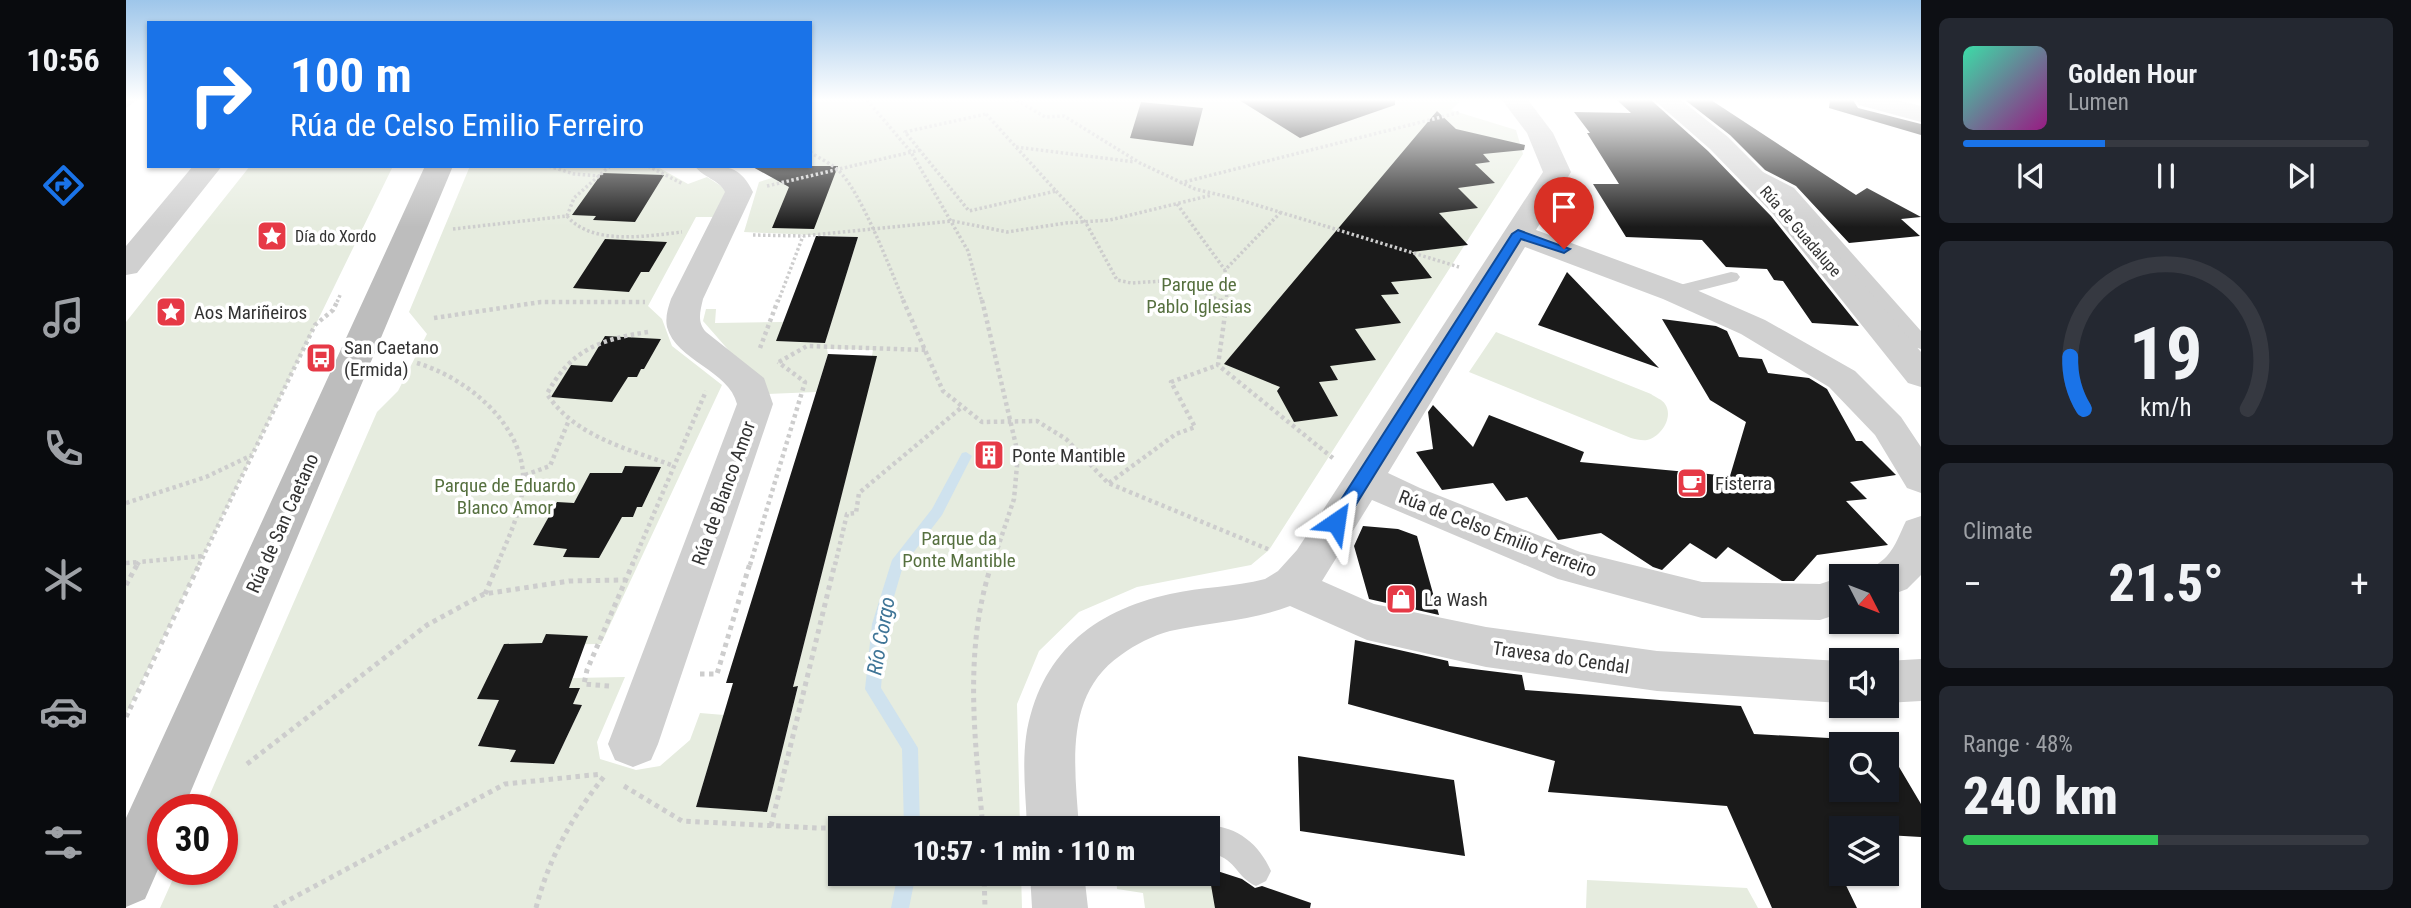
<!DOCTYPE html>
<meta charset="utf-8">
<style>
:root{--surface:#171b24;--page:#242831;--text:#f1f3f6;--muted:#9ea1a6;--line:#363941;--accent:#1a73e8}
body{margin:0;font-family:"Roboto Condensed",sans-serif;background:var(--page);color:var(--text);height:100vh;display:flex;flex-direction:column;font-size:26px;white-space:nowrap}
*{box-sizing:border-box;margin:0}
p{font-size:23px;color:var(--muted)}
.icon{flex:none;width:38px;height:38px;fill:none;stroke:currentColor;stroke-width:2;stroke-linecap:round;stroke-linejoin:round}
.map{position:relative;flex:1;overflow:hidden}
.side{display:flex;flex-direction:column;gap:18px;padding:18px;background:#0d0f14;width:490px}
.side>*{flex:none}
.top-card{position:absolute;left:21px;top:21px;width:665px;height:147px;border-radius:0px;box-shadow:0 2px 5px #0004;background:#1a73e8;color:#fff;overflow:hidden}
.needle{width:46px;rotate:132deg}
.buttons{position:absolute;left:1703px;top:564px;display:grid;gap:14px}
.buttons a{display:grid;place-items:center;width:70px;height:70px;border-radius:0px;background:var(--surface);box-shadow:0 2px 5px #0004;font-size:35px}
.speed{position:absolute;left:21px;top:794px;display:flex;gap:14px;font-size:35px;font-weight:700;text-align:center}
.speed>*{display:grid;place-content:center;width:91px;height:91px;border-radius:50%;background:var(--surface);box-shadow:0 2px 5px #0004;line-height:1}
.speed .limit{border:10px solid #d22;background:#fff;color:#111}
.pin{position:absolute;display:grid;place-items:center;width:60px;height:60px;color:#fff;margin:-72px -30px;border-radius:50% 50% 50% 0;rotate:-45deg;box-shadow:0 0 7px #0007}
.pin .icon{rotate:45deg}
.me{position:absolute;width:77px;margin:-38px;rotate:32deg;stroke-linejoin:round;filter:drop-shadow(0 0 5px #0008)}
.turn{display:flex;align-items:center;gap:24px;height:147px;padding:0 28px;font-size:32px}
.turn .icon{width:91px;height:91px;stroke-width:2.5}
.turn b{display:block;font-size:49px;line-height:60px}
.big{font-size:52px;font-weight:800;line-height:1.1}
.side .widget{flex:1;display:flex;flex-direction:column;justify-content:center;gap:10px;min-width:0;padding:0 24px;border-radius:10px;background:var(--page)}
.side .dial{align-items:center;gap:0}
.dial svg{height:182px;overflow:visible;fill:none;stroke:var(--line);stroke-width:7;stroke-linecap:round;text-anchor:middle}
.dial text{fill:var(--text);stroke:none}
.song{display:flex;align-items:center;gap:21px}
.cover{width:84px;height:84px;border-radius:10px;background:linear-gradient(135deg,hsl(160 70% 55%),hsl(310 70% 35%))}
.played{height:7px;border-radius:4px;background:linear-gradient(90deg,var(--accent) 35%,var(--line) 35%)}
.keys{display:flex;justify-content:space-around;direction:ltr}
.heat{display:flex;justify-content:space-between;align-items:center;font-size:38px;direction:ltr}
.charge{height:10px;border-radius:5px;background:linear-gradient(90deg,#34c759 48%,var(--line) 0)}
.trip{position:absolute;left:702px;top:816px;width:392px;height:70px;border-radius:0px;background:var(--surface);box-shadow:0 2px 5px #0004;font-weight:800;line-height:70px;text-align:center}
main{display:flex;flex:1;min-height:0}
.tabs{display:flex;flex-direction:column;width:126px;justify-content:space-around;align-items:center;background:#090b0e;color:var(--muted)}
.tabs .icon{width:49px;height:49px}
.tabs .current{color:var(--accent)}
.tabs b{font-size:32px;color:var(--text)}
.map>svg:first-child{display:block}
.green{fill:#e6ecdf}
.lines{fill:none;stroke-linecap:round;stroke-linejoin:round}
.stream{fill:#cfe2ee;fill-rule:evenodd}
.building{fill:#1a1a1a}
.path-far2{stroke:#cdcdcd;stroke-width:3.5;stroke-dasharray:2.5 2.5;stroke-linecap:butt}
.path-far1{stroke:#cdcdcd;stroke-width:4.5;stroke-dasharray:3.5 3.5;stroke-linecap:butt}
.path{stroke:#cdcdcd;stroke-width:5;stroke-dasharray:4.5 4.5;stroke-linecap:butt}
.lane{fill:#d0d0d0;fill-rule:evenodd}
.street{fill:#d0d0d0;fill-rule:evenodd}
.secondary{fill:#bdbdbd;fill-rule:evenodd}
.route{fill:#1a73e8;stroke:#114b97;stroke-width:2}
.labels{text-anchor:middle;stroke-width:7;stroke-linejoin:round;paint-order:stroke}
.far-street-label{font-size:16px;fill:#333;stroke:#fff}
.far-poi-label{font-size:16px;fill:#333;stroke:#fff;text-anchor:start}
.park-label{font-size:19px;fill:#56703f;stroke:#fff}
.poi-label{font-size:19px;fill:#333;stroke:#fff;text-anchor:start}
.street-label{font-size:19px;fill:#333;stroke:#fff}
.water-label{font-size:21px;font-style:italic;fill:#3f7597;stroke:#fff}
</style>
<main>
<nav class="tabs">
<b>10:56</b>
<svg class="icon current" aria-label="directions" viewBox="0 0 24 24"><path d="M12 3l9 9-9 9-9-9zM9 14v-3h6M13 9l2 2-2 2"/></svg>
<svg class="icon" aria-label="music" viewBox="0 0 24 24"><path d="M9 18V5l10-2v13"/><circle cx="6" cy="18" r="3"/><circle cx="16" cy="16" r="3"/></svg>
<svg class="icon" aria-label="phone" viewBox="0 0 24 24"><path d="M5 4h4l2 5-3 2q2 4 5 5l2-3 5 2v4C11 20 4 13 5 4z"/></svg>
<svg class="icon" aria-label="climate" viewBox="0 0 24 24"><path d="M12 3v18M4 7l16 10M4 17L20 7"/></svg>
<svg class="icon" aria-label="car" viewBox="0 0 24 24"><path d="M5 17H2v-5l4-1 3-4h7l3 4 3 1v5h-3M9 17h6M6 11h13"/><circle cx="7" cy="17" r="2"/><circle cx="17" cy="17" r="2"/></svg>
<svg class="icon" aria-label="filters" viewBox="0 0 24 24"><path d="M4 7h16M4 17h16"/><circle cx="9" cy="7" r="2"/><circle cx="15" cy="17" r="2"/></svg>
</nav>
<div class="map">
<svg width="1795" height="908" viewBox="0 0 1795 908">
<rect width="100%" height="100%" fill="#fff"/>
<path class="green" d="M684 100H1335L1325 110 1390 130 1397 154 1143 550 1125 565 1011 587 953 612 913 651 891 704 894 828H714V873H895L896 908H34L51 870H96V810H77L251 412 272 391 301 334 283 312 344 166H530L562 184 581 177 595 186 603 197 591 217H570L522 306 536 319 546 346 596 385 475 644 378 645 352 699 373 700 352 745 390 750 385 762 428 764 456 705 447 704 454 689 442 688 447 678 499 677 471 742 474 759 510 770 534 766 564 740 574 713 598 715 570 807 641 811 672 687H667L734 421 747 350 701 349 702 354 690 392 641 394 577 321 580 309H590L589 323 657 322 651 341 699 342 732 237 618 232 633 182 684 166Z
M124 166H267L0 714V322Z
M1370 332 1525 394C1529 397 1537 400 1539 404 1548 417 1535 437 1521 440 1517 441 1509 439 1505 438L1343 372Z
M990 873H1081L1084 874 1090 908H1019L1017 893 991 889Z
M1461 880 1621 888 1632 908H1460Z"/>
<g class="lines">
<path class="stream" d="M840 452 846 456 816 515 777 566 760 624 755 688 792 748 794 828H778L776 749 739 689 746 624 766 560 806 509 836 453Z
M772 873H790L783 908H765Z"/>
</g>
<path class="building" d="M1113 100H1269V105L1174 138Z
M1491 100H1525L1582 151 1645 216 1733 326 1686 323 1657 281 1648 280 1641 269 1600 267 1576 240 1500 237 1467 184H1493L1461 133H1464L1448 112 1505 113Z
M1559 100H1585L1730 195 1741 188 1795 217 1775 219 1794 236 1723 243 1670 186 1639 170 1604 135Z
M1704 100H1727L1732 108 1795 124V135L1703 108Z
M1015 102 1077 108 1067 146 1004 138Z
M1311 111 1330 129 1399 145 1398 150 1357 154 1364 162 1349 164 1369 183 1332 188 1352 208 1313 213 1342 245 1286 252 1306 278 1265 282 1273 294 1255 295 1275 323 1229 329 1250 360 1204 366 1212 380 1193 382 1212 416 1168 422 1151 391 1154 387 1098 364Z
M625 166H712L688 229 646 228 663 187Z
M476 173 538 175 509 222 467 220 470 216 446 215Z
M690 236 732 237 699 343 650 341Z
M479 239 541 242 523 272H515L503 292 447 288Z
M1441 272 1533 368 1412 325Z
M1536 319 1590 326 1601 331 1613 357 1636 359 1642 373 1683 378 1701 389 1730 441H1736L1770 475 1724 482 1741 499 1720 501 1762 545 1691 555 1668 581H1656L1602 547 1590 559 1564 543 1536 570 1527 567 1475 533 1432 540 1401 497 1380 501 1367 483 1316 490 1290 452 1307 449 1302 412 1307 405 1347 447 1363 415 1458 452 1454 462 1604 476 1620 422 1584 400Z
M479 336 535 339 518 369H515L511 377H502L486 402 425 397 445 365 461 366Z
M702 354 751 356 667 687 672 686 641 812 570 807 607 683H600Z
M499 466 535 467 516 507H511L507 517H496L473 558 437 557 441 549 407 545 431 502 448 503 464 473H496Z
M1237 526 1272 529 1291 536 1313 615 1243 599 1228 546Z
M420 634 462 636 443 688H454L447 704 456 705 428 764 384 762 390 750 352 746 373 700 351 699 378 644 416 643Z
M1229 640 1322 661 1323 666 1396 675 1399 690 1615 706 1628 734 1758 741 1760 744H1715V789H1760V745L1795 804V837L1760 835V828H1715V875L1731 908H1646L1601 806 1422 792 1429 761 1222 704Z
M1172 756 1328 780 1339 856 1174 831Z
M1082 868 1116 879 1129 888 1136 886 1185 903 1184 908H1089Z"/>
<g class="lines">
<path class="path-far2" d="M741 100 785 152 842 251 856 302
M891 100 919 117 938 116 1014 163 1069 189 1111 199 1333 267
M860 114 930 191 843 211 779 132Z
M890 147 1009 162
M684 152C693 158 704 163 712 170 735 191 765 271 778 302
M423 166 448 174 474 176
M522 166 557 184
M1054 183 1335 112
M641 186 794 150
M930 191 960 223 991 280 1005 283 1053 280 1097 302
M1051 204 1099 270
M441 216C466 246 521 236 556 232
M441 216 448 198 484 166
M327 229 441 216
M627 235 677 236 827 221 881 232 940 223 984 220 1086 195
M211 302 215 293
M652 302 677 236
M1101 302 1099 270 1155 212"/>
<path class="path-far1" d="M777 300 817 391 856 422 911 421 940 439 982 483 1144 550
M856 300 892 454 888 499 866 565
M1094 300 1101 304
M1101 300 1092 365 1208 459
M308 318 415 302H519
M522 332C475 339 444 350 421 394 449 437 503 449 548 466
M634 348 652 300
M653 362 681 346 800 350
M291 363C338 377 393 420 397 473 399 505 383 536 371 565
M399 475 424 466 443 420
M983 483 1050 434 1069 427 1045 382 1092 365
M0 503 80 477 126 455
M0 563 13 562
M11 565 13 562 77 556
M73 565 189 325 207 310 212 300
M506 565 580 391
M624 565 679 382 652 362
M709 565 721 514 730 513 733 493 836 407"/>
<path class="path" d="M0 585 12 563
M359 594 372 563
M574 674H591L624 563
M483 686 458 684 461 670 507 563
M0 717 74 563
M121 764 301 625 358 594 443 581 499 580
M498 786 556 821 692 828H774
M645 826 709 563
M857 828C849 739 837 649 866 563
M858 873 859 908
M148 908 379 784 476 774
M410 908C423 857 447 815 480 774"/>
<path class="lane" d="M0 100H11L0 108Z
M1623 165 1668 188 1795 331V349L1788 347 1658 194 1618 173 1615 170Z
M1605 272 1611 273 1614 277 1611 281 1548 297 1539 292 1542 288Z
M1082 825C1112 827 1133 844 1145 871L1140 881 1130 886C1109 877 1110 856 1082 853V828H1074Z"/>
<path class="street" d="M1376 100H1402L1427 133 1445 172 1410 230 1559 285 1639 320 1729 371 1775 417 1795 447V493L1781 488 1749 435 1703 387 1615 334 1537 299 1399 247 1262 473 1294 488 1454 552 1576 582 1694 584 1715 577V613L1694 620 1576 618 1432 579 1246 500 1196 581 1248 604 1360 627 1531 651 1715 661V703L1531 691 1360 667 1241 640 1164 606C1125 621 1084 622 1044 631 1026 636 1010 644 995 655 937 695 949 767 953 828H901C900 798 896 767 900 737 913 655 966 611 1044 594 1075 587 1108 587 1139 579L1152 571 1171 550 1417 172 1401 133Z
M1528 100H1555L1602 137 1667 202 1795 352V387L1782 383 1647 214 1584 149Z
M1730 100H1771L1795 106V122L1733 105Z
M67 166H96L11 273 0 275V246Z
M569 166C598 166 613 163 627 192L577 299C574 312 571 322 580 332L638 378 647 404 532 744 525 760 507 767 489 760 482 744 611 404C603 370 550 361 541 327 539 317 542 308 545 299L599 192C593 179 577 178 569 166Z
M1795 516V575L1781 589 1760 597V576H1741C1745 566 1754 564 1761 556 1770 546 1774 533 1780 521Z
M1795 659V701L1760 703V661Z
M904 873H958L962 908H906Z"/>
<path class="secondary" d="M299 166H327L57 810H37V858L19 899 0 907V818Z"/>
</g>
<linearGradient id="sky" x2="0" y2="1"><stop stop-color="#9ec6ea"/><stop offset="0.44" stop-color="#fff"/><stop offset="1" stop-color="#fff" stop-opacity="0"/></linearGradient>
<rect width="1795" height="227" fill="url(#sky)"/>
<path class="route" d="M1392 230 1444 249 1438 253 1395 239 1216 527H1204L1201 522 1204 517 1386 234Z"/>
<defs>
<g id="sight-square" transform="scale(1.575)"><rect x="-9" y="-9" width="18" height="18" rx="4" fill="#e63946" stroke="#fff"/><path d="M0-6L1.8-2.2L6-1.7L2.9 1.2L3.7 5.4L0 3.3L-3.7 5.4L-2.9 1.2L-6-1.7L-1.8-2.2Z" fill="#fff"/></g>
<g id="bus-square" transform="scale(1.575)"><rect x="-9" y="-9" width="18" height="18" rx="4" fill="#e63946" stroke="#fff"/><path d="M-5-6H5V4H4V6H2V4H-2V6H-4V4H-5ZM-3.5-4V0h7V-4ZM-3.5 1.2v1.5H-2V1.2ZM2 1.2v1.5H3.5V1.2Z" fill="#fff"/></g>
<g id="building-square" transform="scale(1.575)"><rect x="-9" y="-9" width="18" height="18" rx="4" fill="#e63946" stroke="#fff"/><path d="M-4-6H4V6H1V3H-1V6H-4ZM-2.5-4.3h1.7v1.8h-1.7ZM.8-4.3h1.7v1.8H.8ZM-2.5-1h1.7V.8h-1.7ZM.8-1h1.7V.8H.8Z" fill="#fff"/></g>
<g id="cafe-square" transform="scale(1.575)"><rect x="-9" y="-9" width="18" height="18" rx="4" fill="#e63946" stroke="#fff"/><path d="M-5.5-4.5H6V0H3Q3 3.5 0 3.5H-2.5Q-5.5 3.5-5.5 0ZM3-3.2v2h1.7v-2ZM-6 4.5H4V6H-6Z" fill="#fff"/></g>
<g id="shop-square" transform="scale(1.575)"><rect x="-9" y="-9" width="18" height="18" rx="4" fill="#e63946" stroke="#fff"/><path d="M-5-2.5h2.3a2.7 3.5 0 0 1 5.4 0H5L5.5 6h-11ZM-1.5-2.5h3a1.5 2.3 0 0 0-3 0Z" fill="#fff"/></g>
</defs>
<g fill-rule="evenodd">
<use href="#sight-square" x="146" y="236"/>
<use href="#sight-square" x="45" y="312"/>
<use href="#bus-square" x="195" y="358"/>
<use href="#building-square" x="863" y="455"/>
<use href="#cafe-square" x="1566" y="483"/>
<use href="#shop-square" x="1275" y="599"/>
</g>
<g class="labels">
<g class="far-street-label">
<text transform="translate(1675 231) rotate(49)" y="6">Rúa de Guadalupe</text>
</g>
<g class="far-poi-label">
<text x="169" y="242">Día do Xordo</text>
</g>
<g class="park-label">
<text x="1073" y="291">Parque de<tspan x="1073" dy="22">Pablo Iglesias</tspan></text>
<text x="379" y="492">Parque de Eduardo<tspan x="379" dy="22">Blanco Amor</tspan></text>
<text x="833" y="545">Parque da<tspan x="833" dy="22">Ponte Mantible</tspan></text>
</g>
<g class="poi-label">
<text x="68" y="319">Aos Mariñeiros</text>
<text x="218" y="354">San Caetano<tspan x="218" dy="22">(Ermida)</tspan></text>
<text x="886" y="462">Ponte Mantible</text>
<text x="1589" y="490">Fisterra</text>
<text x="1298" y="606">La Wash</text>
</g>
<g class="street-label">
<text transform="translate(597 493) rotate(-70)" y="7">Rúa de Blanco Amor</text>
<text transform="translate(156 523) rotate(-66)" y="7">Rúa de San Caetano</text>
<text transform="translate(1372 533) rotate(21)" y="7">Rúa de Celso Emilio Ferreiro</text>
<text transform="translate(1435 657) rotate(8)" y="7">Travesa do Cendal</text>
</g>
<g class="water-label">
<text transform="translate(755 636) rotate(-80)" y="7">Río Corgo</text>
</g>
</g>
</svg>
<div class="buttons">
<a><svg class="needle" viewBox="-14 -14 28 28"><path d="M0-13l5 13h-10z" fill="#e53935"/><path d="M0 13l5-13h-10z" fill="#9ea1a6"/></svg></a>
<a><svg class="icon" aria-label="sound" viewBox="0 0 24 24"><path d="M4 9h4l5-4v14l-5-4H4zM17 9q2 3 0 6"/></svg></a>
<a><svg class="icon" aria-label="search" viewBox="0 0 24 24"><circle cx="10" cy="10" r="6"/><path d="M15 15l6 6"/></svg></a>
<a><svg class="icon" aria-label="layers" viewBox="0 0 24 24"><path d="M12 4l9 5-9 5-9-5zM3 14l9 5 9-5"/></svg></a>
</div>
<div class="speed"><div class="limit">30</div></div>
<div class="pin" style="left:1438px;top:249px;background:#d93025"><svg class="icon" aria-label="arrive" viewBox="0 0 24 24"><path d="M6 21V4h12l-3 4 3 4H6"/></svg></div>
<svg class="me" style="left:1210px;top:522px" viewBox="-20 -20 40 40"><path d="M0-17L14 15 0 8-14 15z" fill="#1a73e8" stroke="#fff" stroke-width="4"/></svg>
<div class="trip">10:57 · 1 min · 110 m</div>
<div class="top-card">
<div class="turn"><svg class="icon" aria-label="right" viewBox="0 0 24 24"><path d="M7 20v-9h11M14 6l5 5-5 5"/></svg><div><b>100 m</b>Rúa de Celso Emilio Ferreiro</div></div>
</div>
</div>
<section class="side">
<div class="widget">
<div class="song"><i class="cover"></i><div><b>Golden Hour</b><p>Lumen</p></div></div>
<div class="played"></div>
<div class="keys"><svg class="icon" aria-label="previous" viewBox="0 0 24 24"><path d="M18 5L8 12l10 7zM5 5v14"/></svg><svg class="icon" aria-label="pause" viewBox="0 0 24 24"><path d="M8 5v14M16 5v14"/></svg><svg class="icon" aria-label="next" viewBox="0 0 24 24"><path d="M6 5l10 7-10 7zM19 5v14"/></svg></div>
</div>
<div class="widget dial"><svg viewBox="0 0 100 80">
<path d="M14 69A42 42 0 1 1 86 69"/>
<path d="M14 69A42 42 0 0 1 8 46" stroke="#1a73e8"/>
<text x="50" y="56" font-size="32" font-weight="700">19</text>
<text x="50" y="72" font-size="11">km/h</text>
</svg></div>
<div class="widget"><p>Climate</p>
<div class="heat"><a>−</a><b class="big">21.5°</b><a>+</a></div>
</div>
<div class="widget"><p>Range · 48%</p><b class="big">240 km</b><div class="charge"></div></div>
</section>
</main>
